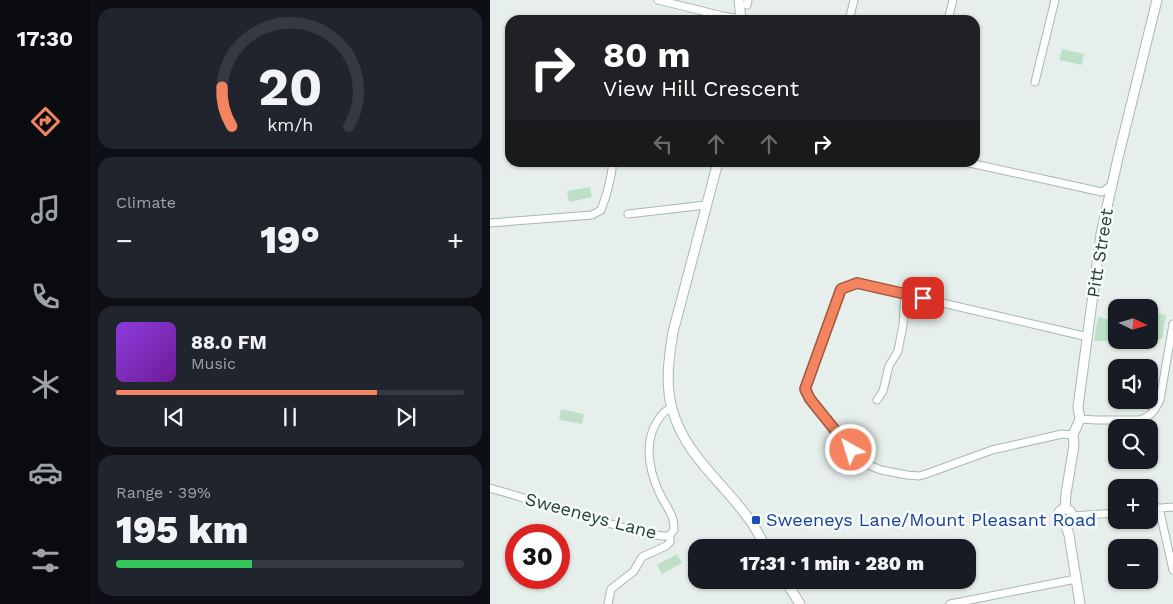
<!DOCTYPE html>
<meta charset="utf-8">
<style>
:root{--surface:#171b24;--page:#20242c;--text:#f1f3f6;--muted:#9ea1a6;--line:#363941;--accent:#f4845f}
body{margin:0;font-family:"Work Sans",sans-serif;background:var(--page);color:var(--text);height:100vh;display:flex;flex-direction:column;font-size:19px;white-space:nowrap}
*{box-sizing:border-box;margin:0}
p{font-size:16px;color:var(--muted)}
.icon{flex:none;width:28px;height:28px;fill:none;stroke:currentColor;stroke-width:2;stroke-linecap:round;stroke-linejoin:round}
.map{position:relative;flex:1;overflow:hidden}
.side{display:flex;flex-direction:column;gap:8px;padding:8px;background:#0d0f14;width:400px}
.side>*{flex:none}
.guide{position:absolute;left:15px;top:15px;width:475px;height:152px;border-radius:15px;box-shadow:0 1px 4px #0004;background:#202124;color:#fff;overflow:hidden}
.needle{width:32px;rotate:95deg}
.buttons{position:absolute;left:618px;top:299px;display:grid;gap:10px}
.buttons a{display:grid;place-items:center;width:50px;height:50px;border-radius:10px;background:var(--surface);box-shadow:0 1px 4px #0004;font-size:25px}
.speed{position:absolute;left:15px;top:524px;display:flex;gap:10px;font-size:25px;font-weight:700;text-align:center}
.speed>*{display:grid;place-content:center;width:65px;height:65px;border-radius:50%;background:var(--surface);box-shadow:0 1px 4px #0004;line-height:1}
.speed .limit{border:8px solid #d22;background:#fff;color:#111}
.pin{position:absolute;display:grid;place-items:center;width:42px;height:42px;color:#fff;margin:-21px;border-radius:10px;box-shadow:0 2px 8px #0006}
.me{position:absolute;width:55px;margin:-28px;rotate:321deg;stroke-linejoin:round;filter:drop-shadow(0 0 4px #0008)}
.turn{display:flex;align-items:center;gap:18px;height:105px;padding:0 15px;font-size:22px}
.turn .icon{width:65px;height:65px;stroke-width:2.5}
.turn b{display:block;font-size:35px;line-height:42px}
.lanes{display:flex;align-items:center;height:48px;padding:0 15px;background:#0003;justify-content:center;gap:25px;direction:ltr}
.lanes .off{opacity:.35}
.big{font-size:38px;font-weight:800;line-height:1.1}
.side .card{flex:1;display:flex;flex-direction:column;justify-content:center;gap:8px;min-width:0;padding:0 18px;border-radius:15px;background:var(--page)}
.side .dial{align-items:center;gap:0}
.dial svg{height:130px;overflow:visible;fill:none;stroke:var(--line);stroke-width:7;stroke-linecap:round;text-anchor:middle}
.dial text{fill:var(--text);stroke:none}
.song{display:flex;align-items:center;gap:15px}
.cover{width:60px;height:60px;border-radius:8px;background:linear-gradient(135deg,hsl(270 70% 55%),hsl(280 70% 35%))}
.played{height:5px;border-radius:2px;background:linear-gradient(90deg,var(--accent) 75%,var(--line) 75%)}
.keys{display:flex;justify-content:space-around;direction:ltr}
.heat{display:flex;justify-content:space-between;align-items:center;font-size:28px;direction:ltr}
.charge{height:8px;border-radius:4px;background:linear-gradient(90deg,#34c759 39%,var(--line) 0)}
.trip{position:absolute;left:198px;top:539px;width:288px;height:50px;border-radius:15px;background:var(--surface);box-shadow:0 1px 4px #0004;font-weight:800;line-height:50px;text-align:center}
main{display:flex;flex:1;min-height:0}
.dock{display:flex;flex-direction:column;width:90px;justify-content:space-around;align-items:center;background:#090b0e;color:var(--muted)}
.dock .icon{width:35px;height:35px}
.dock .active{color:var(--accent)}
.dock b{font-size:22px;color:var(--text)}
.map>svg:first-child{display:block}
.green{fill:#bfe0c8}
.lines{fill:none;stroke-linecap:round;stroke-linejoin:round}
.minor-casing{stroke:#a8b8b2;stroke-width:9}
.tertiary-casing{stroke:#a8b8b2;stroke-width:11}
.minor{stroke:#fff;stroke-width:7}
.tertiary{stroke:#fff;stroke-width:9}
.route-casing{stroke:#9f563e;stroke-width:12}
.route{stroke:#f4845f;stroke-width:9}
.transit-dot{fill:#1a4fb4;stroke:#f7fbf9;stroke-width:2}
.labels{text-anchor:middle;stroke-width:5;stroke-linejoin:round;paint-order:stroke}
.street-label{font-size:18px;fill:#24423a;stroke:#f7fbf9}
.transit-label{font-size:18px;fill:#164399;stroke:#f7fbf9;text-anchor:start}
</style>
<main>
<nav class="dock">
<b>17:30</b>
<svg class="icon active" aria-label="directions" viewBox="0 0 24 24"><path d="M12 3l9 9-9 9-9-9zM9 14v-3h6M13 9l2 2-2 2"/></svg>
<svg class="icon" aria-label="music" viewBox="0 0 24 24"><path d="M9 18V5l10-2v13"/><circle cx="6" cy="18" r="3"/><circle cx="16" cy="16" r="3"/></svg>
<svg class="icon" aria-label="phone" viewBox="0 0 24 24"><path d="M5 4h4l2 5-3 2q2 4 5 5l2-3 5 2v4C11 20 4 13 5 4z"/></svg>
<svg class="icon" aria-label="climate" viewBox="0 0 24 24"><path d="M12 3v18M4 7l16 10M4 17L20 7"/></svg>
<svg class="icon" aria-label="car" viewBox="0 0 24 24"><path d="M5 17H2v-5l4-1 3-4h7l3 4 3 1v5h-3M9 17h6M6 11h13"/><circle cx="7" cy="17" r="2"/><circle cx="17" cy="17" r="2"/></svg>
<svg class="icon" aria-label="filters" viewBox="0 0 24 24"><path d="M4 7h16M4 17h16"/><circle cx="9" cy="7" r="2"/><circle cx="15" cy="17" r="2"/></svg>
</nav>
<section class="side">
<div class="card dial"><svg viewBox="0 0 100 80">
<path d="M14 69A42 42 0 1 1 86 69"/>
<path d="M14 69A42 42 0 0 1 8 45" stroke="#f4845f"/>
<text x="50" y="56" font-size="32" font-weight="700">20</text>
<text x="50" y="72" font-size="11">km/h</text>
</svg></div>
<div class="card"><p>Climate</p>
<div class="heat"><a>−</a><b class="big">19°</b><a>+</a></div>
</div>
<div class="card">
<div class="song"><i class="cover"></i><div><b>88.0 FM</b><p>Music</p></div></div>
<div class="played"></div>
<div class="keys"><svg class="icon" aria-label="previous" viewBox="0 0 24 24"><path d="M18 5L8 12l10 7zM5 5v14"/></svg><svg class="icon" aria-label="pause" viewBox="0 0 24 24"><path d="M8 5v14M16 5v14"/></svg><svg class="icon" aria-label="next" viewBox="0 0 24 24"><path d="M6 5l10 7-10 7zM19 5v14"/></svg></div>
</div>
<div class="card"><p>Range · 39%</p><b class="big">195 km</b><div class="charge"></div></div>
</section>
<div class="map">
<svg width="683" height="604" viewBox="0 0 683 604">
<rect width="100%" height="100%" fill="#e6efeb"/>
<path class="green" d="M572 49 594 54 592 65 569 60Z
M100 187 102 197 79 202 77 191Z
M659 311 676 315 672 339H659Z
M608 317 626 321V340H644L604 341Z
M71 409 94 414 92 424 69 420Z
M187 554 192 563 172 574 167 565Z"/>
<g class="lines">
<g class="minor-casing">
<path id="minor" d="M168 0 233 16 251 19
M257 5 258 0
M359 20 364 0
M458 20 463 0
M545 82 565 0
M475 162 612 192 622 185
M138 214 216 205
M0 223 102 215 111 210C117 195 121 179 123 162
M387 400 393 391 399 366 408 351 413 325 415 294
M590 419 606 420H649C661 417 665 410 670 400L683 324
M583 435 572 434 502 450 436 474 429 476 417 475 391 470 371 462 320 399 315 389 351 289 367 283 598 337
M0 488 155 534 173 536H179L184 530C185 517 178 509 172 498 161 477 154 450 164 427 169 418 172 412 181 408
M669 508 683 570
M659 509 683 507
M582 516 626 513
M118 604 121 589 144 571 152 557 176 546 180 542V539L179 536
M460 604 586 579"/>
</g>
<g class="tertiary-casing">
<path id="tertiary" d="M249 0 251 20
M228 162 183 332C179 357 175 383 182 408 193 452 230 480 256 515 264 525 270 536 276 548
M575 509 576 494 584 445 583 435 590 419 588 407 611 234 628 158 667 0
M568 516a7 7 0 1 1 14 0a7 7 0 1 1-14 0Z
M575 523 579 535 590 604
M295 580 310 604"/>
</g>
<use href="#minor" class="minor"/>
<use href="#tertiary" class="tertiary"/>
</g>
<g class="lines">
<g class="route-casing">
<path id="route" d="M361 450 320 399 315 389 351 289 367 283 433 298"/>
</g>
<use href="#route" class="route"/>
</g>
<rect class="transit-dot" x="261" y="515" width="10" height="10" rx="2.5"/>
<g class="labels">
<g class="street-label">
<text transform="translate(610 253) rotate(-81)" y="6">Pitt Street</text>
<text transform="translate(101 516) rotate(15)" y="6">Sweeneys Lane</text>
</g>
<g class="transit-label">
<text x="276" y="526">Sweeneys Lane/Mount Pleasant Road</text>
</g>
</g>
</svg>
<div class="buttons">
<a><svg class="needle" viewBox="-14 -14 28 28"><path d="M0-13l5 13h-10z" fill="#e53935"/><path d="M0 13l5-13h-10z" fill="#9ea1a6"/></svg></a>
<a><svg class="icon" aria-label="sound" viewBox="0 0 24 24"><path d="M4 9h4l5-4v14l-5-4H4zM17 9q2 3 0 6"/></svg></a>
<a><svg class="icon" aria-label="search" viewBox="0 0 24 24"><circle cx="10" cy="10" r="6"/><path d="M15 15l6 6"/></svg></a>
<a>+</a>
<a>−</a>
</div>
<div class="speed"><div class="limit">30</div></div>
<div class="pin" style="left:433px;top:298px;background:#d93025"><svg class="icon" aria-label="arrive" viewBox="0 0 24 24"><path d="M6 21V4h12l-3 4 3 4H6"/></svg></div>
<svg class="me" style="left:361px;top:450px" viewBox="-20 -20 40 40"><circle r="17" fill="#f4845f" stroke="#fff" stroke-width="3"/><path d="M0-11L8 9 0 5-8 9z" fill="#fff"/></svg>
<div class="trip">17:31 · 1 min · 280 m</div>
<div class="guide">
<div class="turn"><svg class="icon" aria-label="right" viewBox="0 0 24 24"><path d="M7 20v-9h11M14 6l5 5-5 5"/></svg><div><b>80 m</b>View Hill Crescent</div></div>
<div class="lanes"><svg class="icon off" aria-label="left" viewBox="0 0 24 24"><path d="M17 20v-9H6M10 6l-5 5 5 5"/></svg><svg class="icon off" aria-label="ahead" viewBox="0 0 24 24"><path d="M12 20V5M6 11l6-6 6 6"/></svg><svg class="icon off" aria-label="ahead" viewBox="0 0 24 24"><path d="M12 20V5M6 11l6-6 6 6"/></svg><svg class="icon" aria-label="right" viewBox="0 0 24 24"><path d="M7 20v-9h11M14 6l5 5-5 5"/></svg></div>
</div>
</div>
</main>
